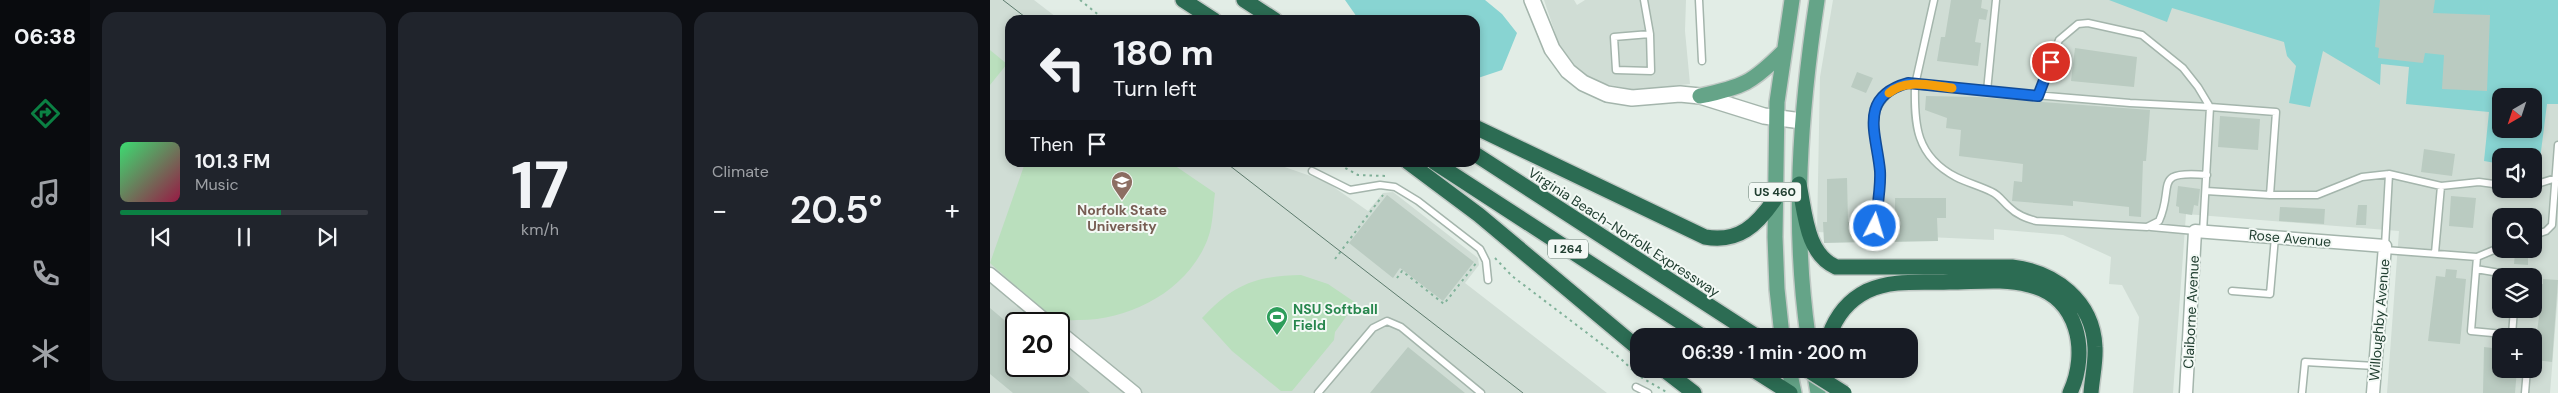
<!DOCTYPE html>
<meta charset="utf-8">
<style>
:root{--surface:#171b24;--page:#20242c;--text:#f1f3f6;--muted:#9ea1a6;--line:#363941;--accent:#0b8043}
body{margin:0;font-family:"DM Sans",sans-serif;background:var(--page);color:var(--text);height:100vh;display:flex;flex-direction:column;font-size:19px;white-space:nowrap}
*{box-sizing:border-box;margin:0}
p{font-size:16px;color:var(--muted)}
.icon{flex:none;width:28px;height:28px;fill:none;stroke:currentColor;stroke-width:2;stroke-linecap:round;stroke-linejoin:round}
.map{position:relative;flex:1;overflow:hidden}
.details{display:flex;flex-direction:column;gap:12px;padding:12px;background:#0d0f14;width:900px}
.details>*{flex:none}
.hud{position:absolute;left:15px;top:15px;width:475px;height:152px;border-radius:15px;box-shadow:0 2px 8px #0003;background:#171b24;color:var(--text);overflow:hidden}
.needle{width:32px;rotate:219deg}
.fabs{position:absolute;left:1502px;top:88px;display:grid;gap:10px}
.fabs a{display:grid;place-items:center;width:50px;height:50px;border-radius:10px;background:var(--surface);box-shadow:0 2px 8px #0003;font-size:25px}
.speed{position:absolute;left:15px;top:312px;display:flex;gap:10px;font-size:25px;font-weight:700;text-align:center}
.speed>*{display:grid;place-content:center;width:65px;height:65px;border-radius:50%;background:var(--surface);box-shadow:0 2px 8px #0003;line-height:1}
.speed .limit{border:2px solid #111;border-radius:8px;background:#fff;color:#111}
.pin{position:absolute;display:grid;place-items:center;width:42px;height:42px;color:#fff;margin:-21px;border:2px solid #fff;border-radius:50%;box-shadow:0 1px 5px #0007}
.me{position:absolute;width:55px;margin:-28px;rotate:5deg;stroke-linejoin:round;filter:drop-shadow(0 0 4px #0008)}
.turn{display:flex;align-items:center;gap:18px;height:105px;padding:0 25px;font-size:22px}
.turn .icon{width:65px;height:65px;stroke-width:2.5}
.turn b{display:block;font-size:35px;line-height:42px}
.then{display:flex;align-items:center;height:48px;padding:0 25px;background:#0003;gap:10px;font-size:19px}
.big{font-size:38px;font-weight:600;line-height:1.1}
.details .widget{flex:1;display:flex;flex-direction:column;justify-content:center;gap:8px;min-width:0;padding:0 18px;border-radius:15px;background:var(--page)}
.details .dial{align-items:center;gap:0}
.dial b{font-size:65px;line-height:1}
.song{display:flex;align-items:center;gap:15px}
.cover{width:60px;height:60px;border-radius:8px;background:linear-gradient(135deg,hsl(140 70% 55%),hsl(340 70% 35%))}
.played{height:5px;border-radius:2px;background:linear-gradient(90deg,var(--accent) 65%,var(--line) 65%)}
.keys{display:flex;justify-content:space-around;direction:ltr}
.heat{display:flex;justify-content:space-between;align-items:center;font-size:28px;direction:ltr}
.details .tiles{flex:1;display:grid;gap:12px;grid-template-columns:repeat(3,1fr)}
.trip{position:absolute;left:640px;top:328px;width:288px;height:50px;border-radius:15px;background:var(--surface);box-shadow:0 2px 8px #0003;font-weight:600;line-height:50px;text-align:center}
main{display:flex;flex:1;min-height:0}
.dock{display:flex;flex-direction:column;width:90px;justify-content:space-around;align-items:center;background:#090b0e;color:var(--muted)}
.dock .icon{width:35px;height:35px}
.dock .current{color:var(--accent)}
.dock b{font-size:22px;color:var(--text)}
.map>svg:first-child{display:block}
.built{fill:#d0ddd5;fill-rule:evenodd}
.green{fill:#badfbd}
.water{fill:#88d4d2;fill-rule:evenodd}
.building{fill:#bacbc1}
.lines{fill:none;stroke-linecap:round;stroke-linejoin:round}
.service-casing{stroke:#a4b5ac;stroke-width:9}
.minor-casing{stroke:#a4b5ac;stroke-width:15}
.tertiary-casing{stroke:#a4b5ac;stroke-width:18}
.primary-casing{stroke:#c1c9c5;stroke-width:18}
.motorway-casing{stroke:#c1c9c5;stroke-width:18}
.path{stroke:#81b29a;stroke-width:2;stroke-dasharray:2.5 4;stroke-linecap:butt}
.service{stroke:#fff;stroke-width:6}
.minor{stroke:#fff;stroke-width:12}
.tertiary{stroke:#fff;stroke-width:15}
.primary{stroke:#65a488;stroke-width:15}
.motorway{stroke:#2c6c53;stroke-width:15}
.tram{stroke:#5c7a6c;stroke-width:1}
.motorway-bridge-casing{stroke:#c1c9c5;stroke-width:18;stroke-linecap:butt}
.motorway-bridge{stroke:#2c6c53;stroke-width:15}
.route-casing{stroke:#114b97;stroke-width:12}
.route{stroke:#1a73e8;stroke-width:9}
.slow{stroke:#f59e0b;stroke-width:9}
.labels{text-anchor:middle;stroke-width:4;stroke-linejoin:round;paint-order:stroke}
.shield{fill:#f3f9f5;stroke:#60776c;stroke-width:1}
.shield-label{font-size:12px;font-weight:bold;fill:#213f31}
.education-label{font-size:14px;font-weight:bold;fill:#785e54;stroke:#f3f9f5}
.street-label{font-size:14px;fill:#213f31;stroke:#f3f9f5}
.leisure-label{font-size:14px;font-weight:bold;fill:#27864d;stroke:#f3f9f5;text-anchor:start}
</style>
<main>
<nav class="dock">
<b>06:38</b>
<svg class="icon current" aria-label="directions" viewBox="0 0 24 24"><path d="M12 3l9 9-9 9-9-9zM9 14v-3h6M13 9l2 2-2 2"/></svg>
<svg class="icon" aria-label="music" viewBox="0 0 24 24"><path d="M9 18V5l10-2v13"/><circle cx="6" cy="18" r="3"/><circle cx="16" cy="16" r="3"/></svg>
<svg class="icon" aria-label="phone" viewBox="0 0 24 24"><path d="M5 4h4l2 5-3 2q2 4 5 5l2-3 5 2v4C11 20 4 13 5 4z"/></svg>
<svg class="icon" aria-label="climate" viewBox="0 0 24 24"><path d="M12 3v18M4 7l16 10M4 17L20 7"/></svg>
</nav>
<section class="details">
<div class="tiles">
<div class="widget">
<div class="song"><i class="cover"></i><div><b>101.3 FM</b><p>Music</p></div></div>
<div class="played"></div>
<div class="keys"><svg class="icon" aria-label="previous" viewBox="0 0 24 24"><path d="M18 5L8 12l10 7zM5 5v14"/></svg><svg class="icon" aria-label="pause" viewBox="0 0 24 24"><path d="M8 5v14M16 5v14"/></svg><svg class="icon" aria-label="next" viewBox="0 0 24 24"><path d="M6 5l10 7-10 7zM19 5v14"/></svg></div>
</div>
<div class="widget dial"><b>17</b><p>km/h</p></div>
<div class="widget"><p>Climate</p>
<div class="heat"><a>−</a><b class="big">20.5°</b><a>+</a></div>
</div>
</div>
</section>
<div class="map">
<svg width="1568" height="393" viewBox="0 0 1568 393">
<rect width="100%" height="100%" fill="#e2ede6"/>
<path class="built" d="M0 0H44L70 20H20V162L283 163 335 181 378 211 393 193 403 192 488 258 489 265 475 283 617 393H0ZM26 324H69V366H26Z
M554 0H584L587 5 595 0H696L695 31 700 84 645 90 611 83 590 73 574 59Z
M843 0H1561L1568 5V293L1560 393H1397L1409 231 1196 214 1183 393H1143L1149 317 1132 285 1119 284 1121 257 1073 235 1004 229V240L827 232 830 77ZM1511 96H1544V129H1511ZM1511 156H1544V189H1511ZM1511 216H1544V249H1511ZM1511 276H1544V309H1511ZM1511 336H1544V369H1511Z"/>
<path class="green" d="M0 50 17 64 0 85Z
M35 163H181L225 193C223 207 223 225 218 238 199 290 140 321 87 320 81 320 73 321 68 319 60 317 10 272 0 263Z
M311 275 338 284 366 303 345 332 344 340 302 391H291L242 351 212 318C244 284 265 276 311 275Z"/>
<path class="water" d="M355 0H495L512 14 527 33 512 70 485 79V20H369Z
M1119 0H1568V104H1557L1549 167H1544V156H1511V164L1494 161 1499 112 1416 104 1419 67 1391 64 1390 85 1333 51 1320 107 1299 103 1306 66 1297 56 1294 42 1182 8 1177 22ZM1511 96H1544V129H1511Z"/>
<path class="building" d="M961 0H992L991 8 998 10 996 20 989 19 985 42 991 43 988 66 947 61 951 37H955Z
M1390 0H1445L1443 13 1500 15 1497 91 1452 89 1454 55 1435 53 1433 63 1388 58 1389 48 1385 47Z
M1085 48 1147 57 1144 87 1081 81Z
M867 72 883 78 876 93 861 87Z
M936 96 987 97 1160 110 1156 161H1153L1151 217 1139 216V207L1083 201V206L1022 201 1024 181 1032 182 1033 164 969 156 971 130 956 128 957 118 935 110Z
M1230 116 1270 119 1268 150 1228 147Z
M1434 149 1465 154 1462 176 1431 172Z
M857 178 858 222 877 221V242L834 243 833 222H837V179Z
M1188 186 1210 189 1208 206 1204 205 1202 215 1189 213V207L1186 206Z
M397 195 484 262 453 301 410 268 403 278 359 243Z
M1461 196 1486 198 1483 228 1459 226Z
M905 198H956V218H947L948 241 898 242V221H905Z
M1368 205H1377L1376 225H1366Z
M1290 207 1335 209 1334 224 1289 221Z
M1525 253H1538V265L1524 264Z
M1456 269 1467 270 1466 278 1476 279 1470 344 1438 341 1446 276 1455 277Z
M1553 279 1568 280 1562 362 1547 360V354H1544L1551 302H1544V284H1553Z
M0 308 26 330V366H68L100 393H23L0 374Z
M418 347 475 393H380Z
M1494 347 1511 349V369H1527L1525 393H1493Z"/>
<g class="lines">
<g class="service-casing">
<path id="service" d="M654 0 660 34 661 71 626 70 624 37 660 34
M709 0 712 61
M944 0 925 85 1140 103 1220 107
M997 91 1006 0
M1048 95 1069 40 1088 24 1098 23 1152 35 1193 68 1208 87 1220 107
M322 171 360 190 390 185 405 187 428 201 490 249 496 261 498 280
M1399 174 1451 186 1489 182 1511 185
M1544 185 1566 178
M1216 191 1280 195
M885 226C887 208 890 189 890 171 888 138 871 118 900 92 908 85 915 82 925 85 924 125 926 156 966 177 978 183 990 186 1002 192 1009 195 1013 202 1019 207 1027 215 1036 218 1046 221L1157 227 1169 221C1185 186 1161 170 1217 175
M1161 227 1205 231
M1213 232 1220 107 1286 112 1280 195H1327L1372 177 1399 174 1395 246
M1544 235 1556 231 1562 225 1568 145
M1395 250 1487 257 1481 331 1535 336
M1445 253 1451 186
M1487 257 1511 247
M1486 269 1527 276
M1242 291 1280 294 1285 237
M1522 335 1524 309
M646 387 658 393
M328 393 383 328 397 321 411 327 491 393
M1312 393 1315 362 1385 366
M1535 393 1537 369"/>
</g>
<g class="minor-casing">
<path id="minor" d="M0 274 60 324
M69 331 145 393
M1196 393 1205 231 1395 246 1383 393"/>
</g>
<g class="tertiary-casing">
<path id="tertiary" d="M542 0 562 49 578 71 593 83 617 94 642 98 690 94 710 96 774 116 812 121"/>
</g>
<g class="primary-casing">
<path id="primary" d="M710 96C753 87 762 83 793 52
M792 336 787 289 785 237 787 102 802 0
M818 336C802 224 810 112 827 0
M799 369 804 393
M824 369 828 393"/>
</g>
<g class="motorway-casing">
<path id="motorway" d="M193 0 224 20
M254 0 285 20
M485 127 715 237C749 243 767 225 785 199
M485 154 766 336
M418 162 489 215 649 349
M444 162 712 336
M809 184C815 212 816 254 846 267H1022C1065 272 1103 301 1105 347 1106 362 1102 378 1101 393
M839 336C846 316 857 301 877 291 902 279 932 283 959 282 985 282 1014 278 1039 285 1089 297 1099 352 1080 393
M673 369 704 393
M762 369 800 393"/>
</g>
<path class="path" d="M90 0 115 20
M337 162 348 164 368 175 396 176
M505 258 522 276 630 358 649 376 678 393
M345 259 393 195
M407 278 412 271 454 304 487 262"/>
<use href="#service" class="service"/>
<use href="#minor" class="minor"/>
<use href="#tertiary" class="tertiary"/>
<use href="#primary" class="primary"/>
<use href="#motorway" class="motorway"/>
<path class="tram" d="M13 0 39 20
M235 162 533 393"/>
<g class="motorway-bridge-casing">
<path id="motorway-bridge" d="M816 369 854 393"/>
</g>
<use href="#motorway-bridge" class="motorway-bridge"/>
</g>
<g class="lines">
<g class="route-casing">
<path id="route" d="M885 226C887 208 891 189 890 171 887 135 867 97 918 83L1048 96 1061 62"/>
</g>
<use href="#route" class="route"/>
<path class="slow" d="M899 93C916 78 941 86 962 88"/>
</g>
<defs>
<g id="university-pin" transform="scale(1.125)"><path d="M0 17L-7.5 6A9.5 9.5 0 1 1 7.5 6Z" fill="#8d6e63" stroke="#f3f9f5"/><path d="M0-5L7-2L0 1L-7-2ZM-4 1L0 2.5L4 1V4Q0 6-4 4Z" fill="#fff"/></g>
<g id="stadium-pin" transform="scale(1.125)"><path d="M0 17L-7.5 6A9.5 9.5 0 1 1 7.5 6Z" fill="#2e9e5b" stroke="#f3f9f5"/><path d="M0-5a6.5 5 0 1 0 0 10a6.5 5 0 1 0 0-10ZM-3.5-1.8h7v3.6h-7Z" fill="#fff"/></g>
</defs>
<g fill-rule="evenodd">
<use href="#university-pin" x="132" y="182"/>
<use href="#stadium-pin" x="287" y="317"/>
</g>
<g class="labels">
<g class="shield">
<rect x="759" y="182.5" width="52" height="19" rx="4"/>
<rect x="558" y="239.5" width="40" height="19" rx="4"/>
</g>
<g class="shield-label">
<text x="785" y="196">US 460</text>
<text x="578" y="253">I 264</text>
</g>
<g class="education-label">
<text x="132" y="215">Norfolk State<tspan x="132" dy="16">University</tspan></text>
</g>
<g class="street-label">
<text transform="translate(634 232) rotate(33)" y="5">Virginia Beach-Norfolk Expressway</text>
<text transform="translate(1300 238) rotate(5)" y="5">Rose Avenue</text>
<text transform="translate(1201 312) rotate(-87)" y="5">Claiborne Avenue</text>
<text transform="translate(1389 320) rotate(-85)" y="5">Willoughby Avenue</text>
</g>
<g class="leisure-label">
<text x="303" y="314">NSU Softball<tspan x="303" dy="16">Field</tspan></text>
</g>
</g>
</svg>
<div class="fabs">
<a><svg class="needle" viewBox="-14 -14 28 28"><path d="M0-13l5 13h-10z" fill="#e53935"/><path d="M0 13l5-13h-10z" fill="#9ea1a6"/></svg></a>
<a><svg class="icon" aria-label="sound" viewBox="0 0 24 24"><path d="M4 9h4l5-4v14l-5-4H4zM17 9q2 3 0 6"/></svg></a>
<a><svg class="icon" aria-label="search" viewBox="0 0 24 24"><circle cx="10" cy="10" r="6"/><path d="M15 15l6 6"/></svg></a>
<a><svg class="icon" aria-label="layers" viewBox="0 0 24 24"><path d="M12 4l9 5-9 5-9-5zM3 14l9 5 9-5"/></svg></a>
<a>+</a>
</div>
<div class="speed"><div class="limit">20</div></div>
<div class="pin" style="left:1061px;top:62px;background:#d93025"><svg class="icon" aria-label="arrive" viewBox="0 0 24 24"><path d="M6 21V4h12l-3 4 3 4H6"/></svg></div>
<svg class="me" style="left:885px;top:226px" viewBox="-20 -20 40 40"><circle r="17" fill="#1a73e8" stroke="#fff" stroke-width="3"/><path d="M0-11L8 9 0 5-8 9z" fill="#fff"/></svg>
<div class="trip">06:39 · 1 min · 200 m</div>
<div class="hud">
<div class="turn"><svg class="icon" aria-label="left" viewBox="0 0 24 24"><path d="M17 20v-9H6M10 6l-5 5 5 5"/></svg><div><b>180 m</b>Turn left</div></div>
<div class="then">Then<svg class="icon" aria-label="arrive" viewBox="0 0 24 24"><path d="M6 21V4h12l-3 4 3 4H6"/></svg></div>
</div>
</div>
</main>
